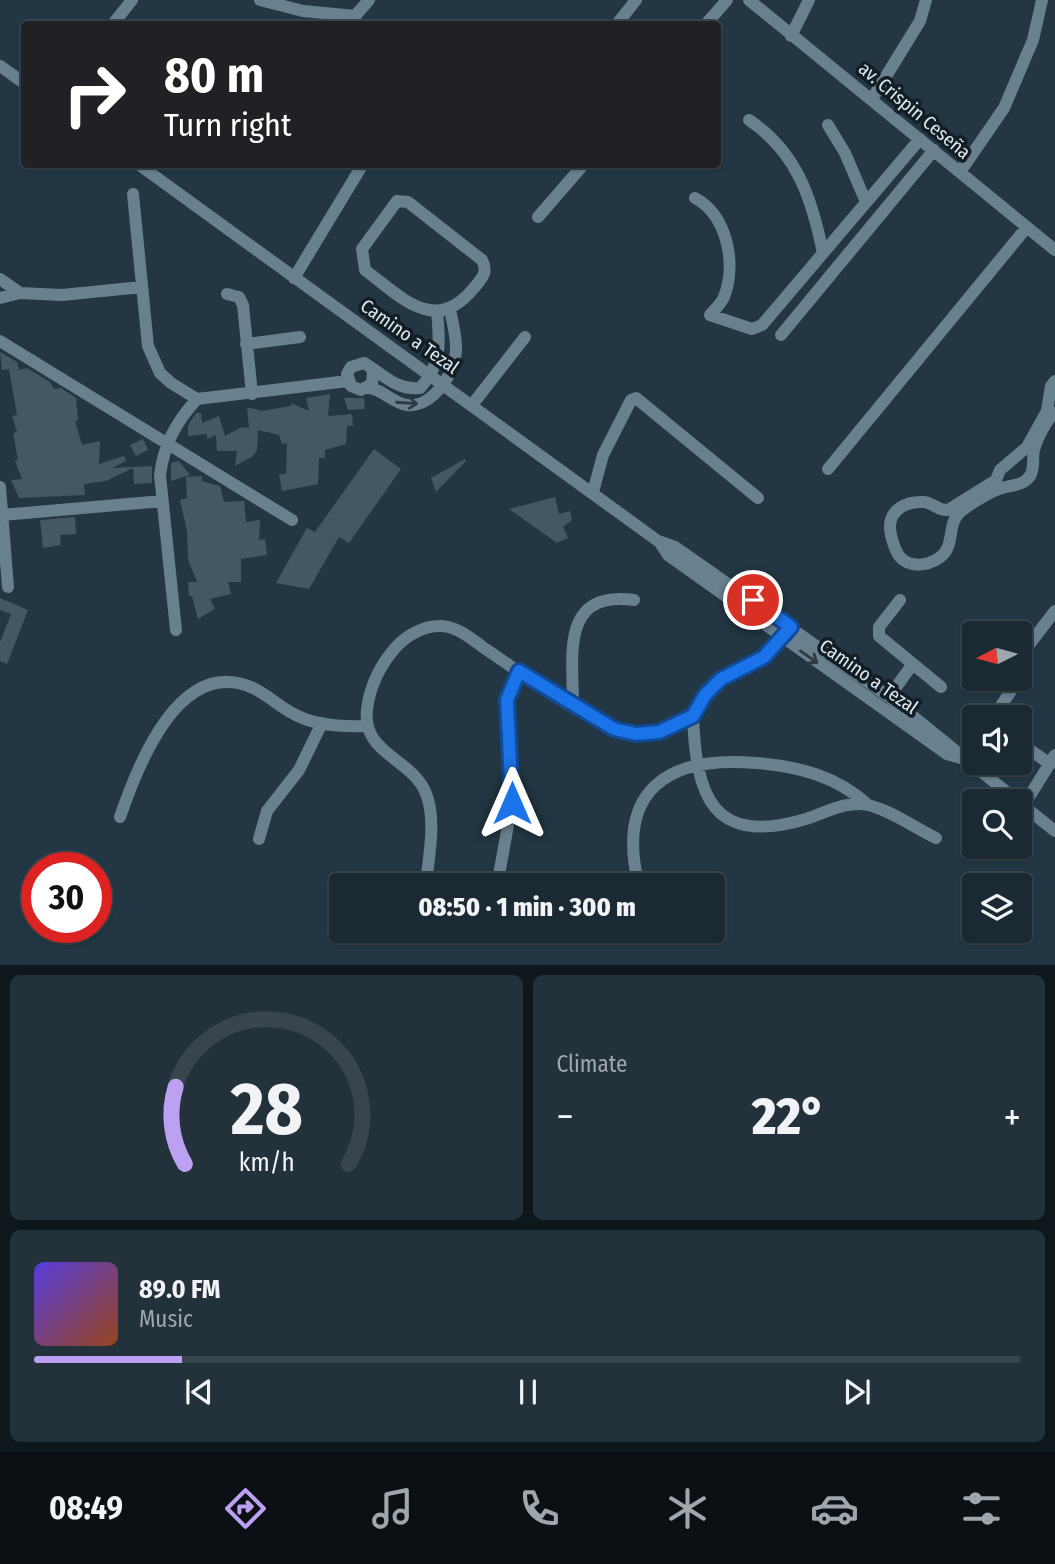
<!DOCTYPE html>
<meta charset="utf-8">
<style>
:root{--surface:#1a2932;--page:#23313a;--text:#f1f3f6;--muted:#9fa6ac;--line:#38454d;--accent:#bca0f2}
body{margin:0;font-family:"Fira Sans Condensed",sans-serif;background:var(--page);color:var(--text);height:100vh;display:flex;flex-direction:column;font-size:26px;white-space:nowrap}
*{box-sizing:border-box;margin:0}
p{font-size:23px;color:var(--muted)}
.icon{flex:none;width:38px;height:38px;fill:none;stroke:currentColor;stroke-width:2;stroke-linecap:round;stroke-linejoin:round}
.map{position:relative;height:965px;overflow:hidden}
.side{display:flex;flex-direction:column;gap:10px;padding:10px;background:#0e171c;flex:1}
.side>*{flex:none}
.hud{position:absolute;left:21px;top:21px;width:700px;height:147px;border-radius:7px;box-shadow:0 2px 5px #0004,0 0 0 2px var(--line);background:#202124;color:#fff;overflow:hidden}
.needle{width:46px;rotate:264deg}
.tools{position:absolute;left:962px;top:621px;display:grid;gap:14px}
.tools a{display:grid;place-items:center;width:70px;height:70px;border-radius:7px;background:var(--surface);box-shadow:0 2px 5px #0004,0 0 0 2px var(--line);font-size:35px}
.speed{position:absolute;left:21px;top:852px;display:flex;gap:14px;font-size:35px;font-weight:700;text-align:center}
.speed>*{display:grid;place-content:center;width:91px;height:91px;border-radius:50%;background:var(--surface);box-shadow:0 2px 5px #0004,0 0 0 2px var(--line);line-height:1}
.speed .limit{border:10px solid #d22;background:#fff;color:#111}
.pin{position:absolute;display:grid;place-items:center;width:60px;height:60px;color:#fff;margin:-30px;border:4px solid #fff;border-radius:50%;box-shadow:0 2px 7px #0007}
.me{position:absolute;width:77px;margin:-38px;rotate:0deg;stroke-linejoin:round;filter:drop-shadow(0 0 5px #0008)}
.turn{display:flex;align-items:center;gap:24px;height:147px;padding:0 28px;font-size:32px}
.turn .icon{width:91px;height:91px;stroke-width:2.5}
.turn b{display:block;font-size:49px;line-height:60px}
.big{font-size:52px;font-weight:800;line-height:1.1}
.side .card{flex:1;display:flex;flex-direction:column;justify-content:center;gap:10px;min-width:0;padding:0 24px;border-radius:10px;background:var(--page)}
.side .dial{align-items:center;gap:0}
.dial svg{height:182px;overflow:visible;fill:none;stroke:var(--line);stroke-width:7;stroke-linecap:round;text-anchor:middle}
.dial text{fill:var(--text);stroke:none}
.song{display:flex;align-items:center;gap:21px}
.cover{width:84px;height:84px;border-radius:10px;background:linear-gradient(135deg,hsl(250 70% 55%),hsl(20 70% 35%))}
.played{height:7px;border-radius:4px;background:linear-gradient(90deg,var(--accent) 15%,var(--line) 15%)}
.keys{display:flex;justify-content:space-around;direction:ltr}
.heat{display:flex;justify-content:space-between;align-items:center;font-size:38px;direction:ltr}
.side .tiles{flex:1;display:grid;gap:10px;grid-template-columns:1fr 1fr}
.card:last-child{grid-column:span 2}
.trip{position:absolute;left:329px;top:873px;width:396px;height:70px;border-radius:7px;background:var(--surface);box-shadow:0 2px 5px #0004,0 0 0 2px var(--line);font-weight:800;line-height:70px;text-align:center}
.tab-bar{display:flex;height:112px;justify-content:space-around;align-items:center;background:#0a1014;color:var(--muted)}
.tab-bar .icon{width:49px;height:49px}
.tab-bar .on{color:var(--accent)}
.tab-bar b{font-size:32px;color:var(--text)}
.map>svg:first-child{display:block}
.building{fill:#425965}
.lines{fill:none;stroke-linecap:round;stroke-linejoin:round}
.street{stroke:#69808e;stroke-width:12}
.oneway{stroke:#2e3b43}
.route-casing{stroke:#114b97;stroke-width:18}
.route{stroke:#1a73e8;stroke-width:12}
.labels{text-anchor:middle;stroke-width:7;stroke-linejoin:round;paint-order:stroke}
.street-label{font-size:19px;fill:#dce8f0;stroke:#141d23}
</style>
<div class="map">
<svg width="1055" height="966" viewBox="0 0 1055 966">
<rect width="100%" height="100%" fill="#223743"/>
<path class="building" d="M0 352 17 362 19 370 27 368 50 382 54 389 61 388 76 398 78 420 75 421 82 445 100 441 99 464 124 456 126 461 112 468 152 466V483L134 484 133 468 106 481 84 484 85 495 19 498 11 480 22 479 15 461 18 460 13 433 17 432 12 416 17 415 9 369 2 370Z
M330 394 328 416 352 414 353 426H347L346 444 325 450V458H319L318 484 282 491 279 474H286L287 443 282 444 279 435 258 430 257 450 253 456 235 466 237 451H217L216 435 207 439V434L188 436V425L196 413H201L202 423 219 416 225 436 242 427 249 428 247 407 262 411 291 406V403L309 411 306 398Z
M344 398H364L365 409 348 410Z
M143 439 148 450 136 456 130 445Z
M374 449 401 469 349 543 339 537 309 589 276 583 307 528 315 532Z
M465 459 466 461 436 492 431 478Z
M179 461 190 475 171 481V463Z
M202 476V481L220 486 224 502 244 501 246 522 260 520 259 540 265 539 267 555 241 559V582H228L231 594 210 599 215 609 198 619 192 596H189L188 582H197L188 560 187 531 180 500 187 498 186 477Z
M555 497 559 514 570 511 572 520 563 527 568 538 557 543 509 509Z
M75 517 76 534 60 535 61 545 43 548 40 520Z
M0 598 28 610 7 664 0 661V642L11 614 0 610Z"/>
<g class="lines">
<path class="street" d="M260 0 303 11 356 16
M749 0 1055 250
M113 24 132 0
M348 24 369 0
M617 24 636 0
M706 24 727 0
M791 36 809 0
M0 66 24 83
M872 99 920 21 926 0
M749 120C797 152 812 199 823 253
M828 125 845 153 866 202
M138 164 658 541 675 547 889 697 1019 802
M960 172 1004 108 1033 40 1042 0
M133 194 148 346 160 373 171 383 197 399 348 381
M695 198C727 215 737 264 724 297 721 304 714 310 710 315L752 329 762 325 920 139
M397 201 408 202 482 260C489 273 481 279 473 289 435 335 401 297 365 270L362 249Z
M538 217 584 164
M294 278 363 164
M0 279 20 293
M227 294 239 297 243 305 252 394
M0 298 20 293 62 295 142 287
M781 335 934 150
M0 341 292 520
M246 344 300 337
M370 367 373 372 372 384 361 390 351 386 347 374 351 367 364 363C383 374 397 391 420 388 442 365 440 342 437 312
M1055 381 1051 386 1047 411 1027 447 1000 470 996 480 948 510C939 511 933 503 924 502 907 501 890 509 890 527 890 535 895 551 900 557 910 568 927 566 939 558 956 547 946 525 960 512 970 504 989 492 1002 488 1012 485 1023 486 1030 476 1035 468 1032 458 1034 450 1037 439 1046 420 1055 413
M367 388C382 388 392 403 407 405 433 408 457 371 456 347 456 334 452 321 450 309
M472 405 525 337
M828 469 1027 227
M0 487 8 587
M593 492 603 455 631 400 636 398 758 498
M2 515 163 501
M659 541 668 555 947 754 964 759
M900 600 879 627V636L941 687
M176 630 160 475C164 444 176 422 197 399
M1028 646 1055 611
M889 697 912 665
M573 705C573 656 560 590 634 600
M693 716C696 796 712 847 806 819 825 813 847 800 868 805 890 810 915 828 936 838
M993 718 1016 683
M1020 743 1050 764
M1020 803 1055 831
M1024 805 1055 755
M120 817C138 766 179 655 253 688 268 695 280 707 294 714 315 726 343 727 367 726
M259 839 267 811 299 770 322 723
M427 875C430 849 436 816 425 791 409 757 362 754 367 709 370 686 381 664 396 647 407 635 425 625 442 626 458 627 472 639 484 648 518 670 597 731 636 734 652 736 684 727 694 714 703 702 708 689 720 680 727 675 736 672 744 668 763 658 778 645 791 627
M497 886 512 803 507 700 519 671
M639 886C615 791 667 755 756 763 797 766 837 776 868 805"/>
</g>
<defs><path id="oneway-shaft" d="M-6 0H5M1.5-3L5.5 0L1.5 3" fill="none" stroke-width="1.6" stroke-linecap="round" stroke-linejoin="round" transform="scale(1.75)"/></defs>
<g class="oneway">
<use href="#oneway-shaft" transform="translate(407 403) rotate(4)"/>
<use href="#oneway-shaft" transform="translate(809 657) rotate(35)"/>
</g>
<g class="lines">
<g class="route-casing">
<path id="route" d="M512 803 507 700 519 671 614 729 636 734 659 732 693 716 705 695 721 679 764 657 791 627 753 600"/>
</g>
<use href="#route" class="route"/>
</g>
<g class="labels">
<g class="street-label">
<text transform="translate(915 110) rotate(40)" y="7">av. Crispin Ceseña</text>
<text transform="translate(410 336) rotate(35)" y="7">Camino a Tezal</text>
<text transform="translate(869 676) rotate(35)" y="7">Camino a Tezal</text>
</g>
</g>
</svg>
<div class="tools">
<a><svg class="needle" viewBox="-14 -14 28 28"><path d="M0-13l5 13h-10z" fill="#e53935"/><path d="M0 13l5-13h-10z" fill="#9fa6ac"/></svg></a>
<a><svg class="icon" aria-label="sound" viewBox="0 0 24 24"><path d="M4 9h4l5-4v14l-5-4H4zM17 9q2 3 0 6"/></svg></a>
<a><svg class="icon" aria-label="search" viewBox="0 0 24 24"><circle cx="10" cy="10" r="6"/><path d="M15 15l6 6"/></svg></a>
<a><svg class="icon" aria-label="layers" viewBox="0 0 24 24"><path d="M12 4l9 5-9 5-9-5zM3 14l9 5 9-5"/></svg></a>
</div>
<div class="speed"><div class="limit">30</div></div>
<div class="pin" style="left:753px;top:600px;background:#d93025"><svg class="icon" aria-label="arrive" viewBox="0 0 24 24"><path d="M6 21V4h12l-3 4 3 4H6"/></svg></div>
<svg class="me" style="left:512px;top:803px" viewBox="-20 -20 40 40"><path d="M0-17L14 15 0 8-14 15z" fill="#1a73e8" stroke="#fff" stroke-width="4"/></svg>
<div class="trip">08:50 · 1 min · 300 m</div>
<div class="hud">
<div class="turn"><svg class="icon" aria-label="right" viewBox="0 0 24 24"><path d="M7 20v-9h11M14 6l5 5-5 5"/></svg><div><b>80 m</b>Turn right</div></div>
</div>
</div>
<section class="side">
<div class="tiles">
<div class="card dial"><svg viewBox="0 0 100 80">
<path d="M14 69A42 42 0 1 1 86 69"/>
<path d="M14 69A42 42 0 0 1 10 35" stroke="#bca0f2"/>
<text x="50" y="56" font-size="32" font-weight="700">28</text>
<text x="50" y="72" font-size="11">km/h</text>
</svg></div>
<div class="card"><p>Climate</p>
<div class="heat"><a>−</a><b class="big">22°</b><a>+</a></div>
</div>
<div class="card">
<div class="song"><i class="cover"></i><div><b>89.0 FM</b><p>Music</p></div></div>
<div class="played"></div>
<div class="keys"><svg class="icon" aria-label="previous" viewBox="0 0 24 24"><path d="M18 5L8 12l10 7zM5 5v14"/></svg><svg class="icon" aria-label="pause" viewBox="0 0 24 24"><path d="M8 5v14M16 5v14"/></svg><svg class="icon" aria-label="next" viewBox="0 0 24 24"><path d="M6 5l10 7-10 7zM19 5v14"/></svg></div>
</div>
</div>
</section>
<nav class="tab-bar">
<b>08:49</b>
<svg class="icon on" aria-label="directions" viewBox="0 0 24 24"><path d="M12 3l9 9-9 9-9-9zM9 14v-3h6M13 9l2 2-2 2"/></svg>
<svg class="icon" aria-label="music" viewBox="0 0 24 24"><path d="M9 18V5l10-2v13"/><circle cx="6" cy="18" r="3"/><circle cx="16" cy="16" r="3"/></svg>
<svg class="icon" aria-label="phone" viewBox="0 0 24 24"><path d="M5 4h4l2 5-3 2q2 4 5 5l2-3 5 2v4C11 20 4 13 5 4z"/></svg>
<svg class="icon" aria-label="climate" viewBox="0 0 24 24"><path d="M12 3v18M4 7l16 10M4 17L20 7"/></svg>
<svg class="icon" aria-label="car" viewBox="0 0 24 24"><path d="M5 17H2v-5l4-1 3-4h7l3 4 3 1v5h-3M9 17h6M6 11h13"/><circle cx="7" cy="17" r="2"/><circle cx="17" cy="17" r="2"/></svg>
<svg class="icon" aria-label="filters" viewBox="0 0 24 24"><path d="M4 7h16M4 17h16"/><circle cx="9" cy="7" r="2"/><circle cx="15" cy="17" r="2"/></svg>
</nav>
